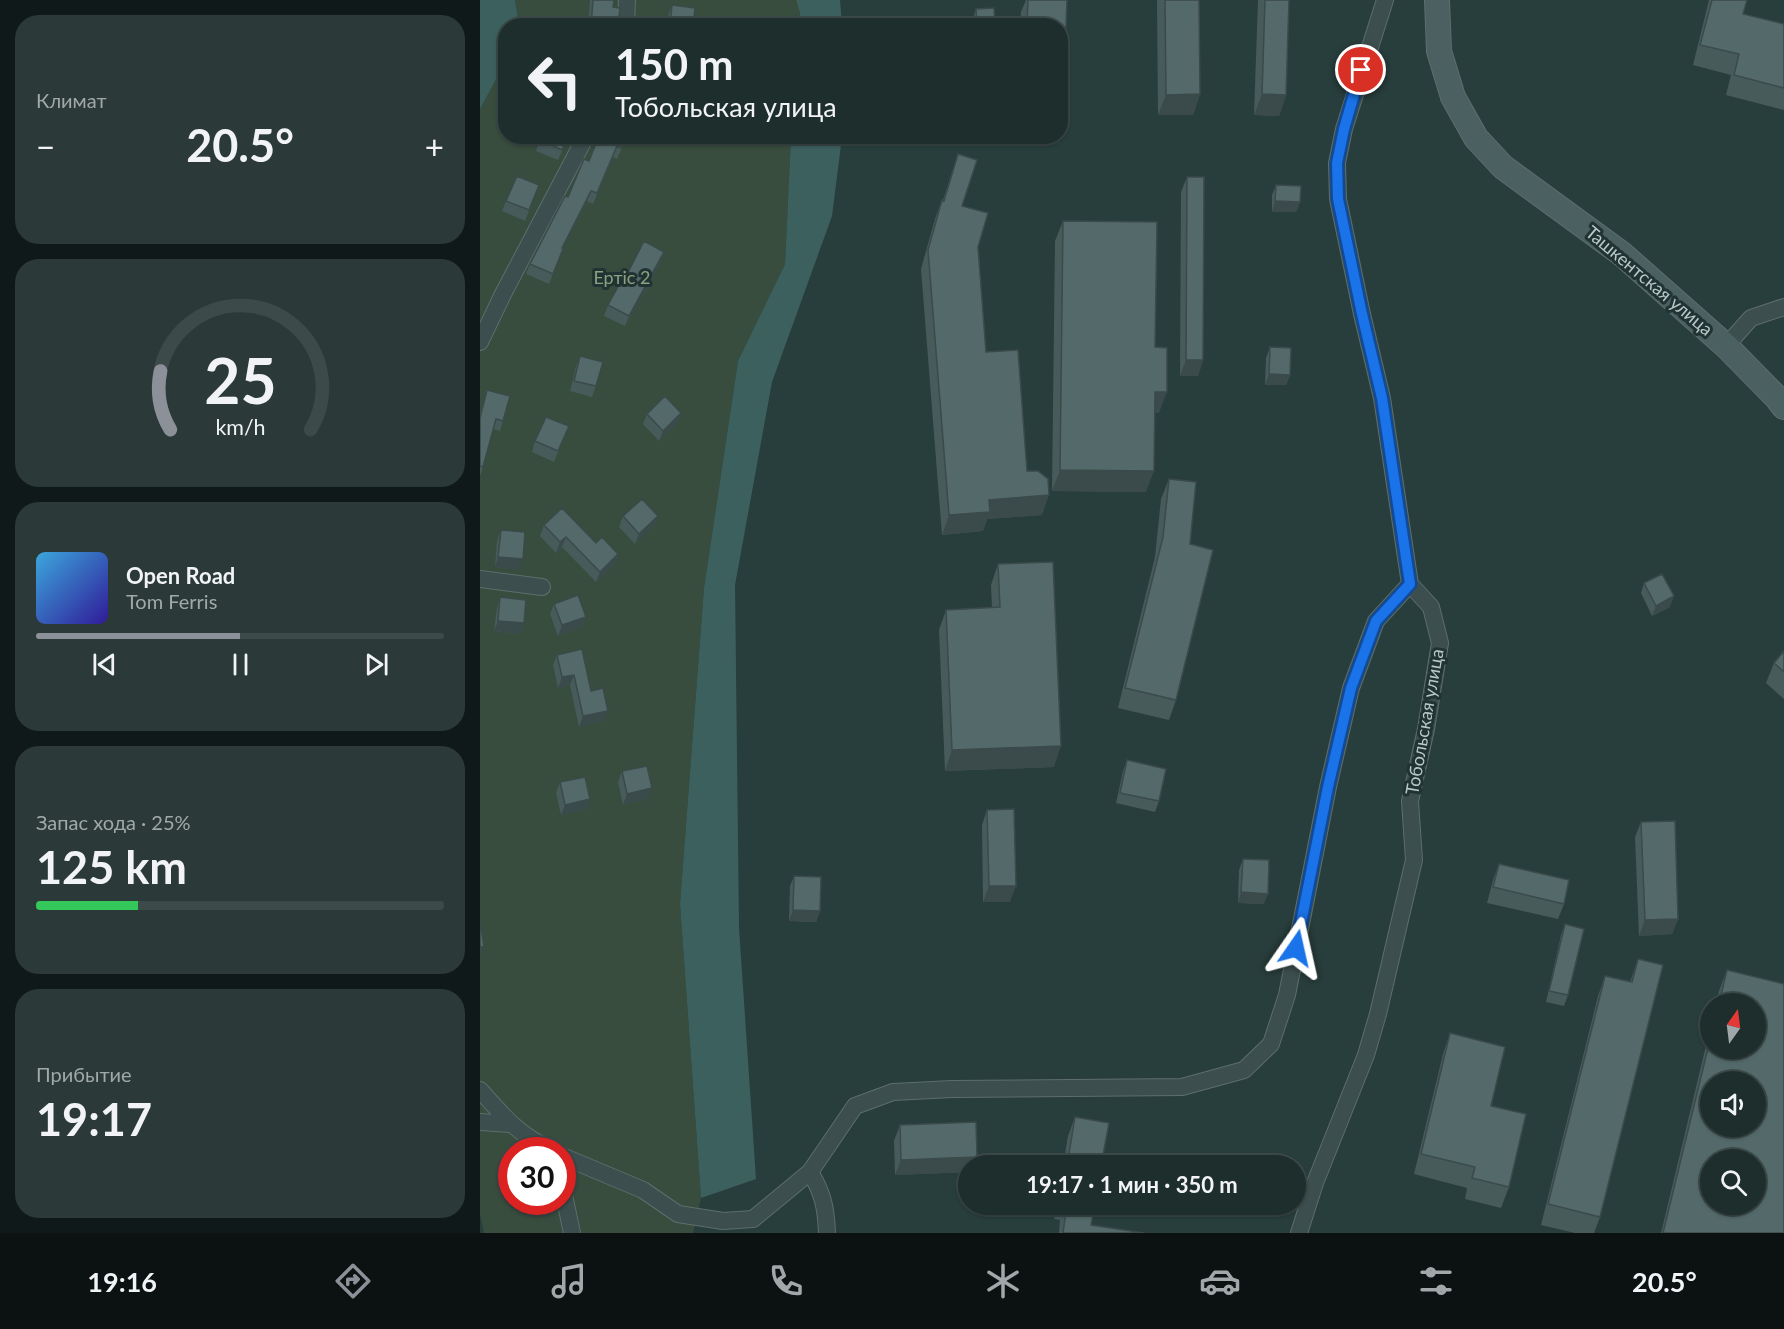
<!DOCTYPE html>
<html lang="ru">
<meta charset="utf-8">
<style>
:root{--surface:#1e2e2d;--page:#2b3a39;--text:#f1f3f6;--muted:#a1a8aa;--line:#3c4a49;--accent:#8c9099}
body{margin:0;font-family:Lato,sans-serif;background:var(--page);color:var(--text);height:100vh;display:flex;flex-direction:column;font-size:22px;white-space:nowrap}
*{box-sizing:border-box;margin:0}
p{font-size:20px;color:var(--muted)}
.icon{flex:none;width:33px;height:33px;fill:none;stroke:currentColor;stroke-width:2;stroke-linecap:round;stroke-linejoin:round}
.map{position:relative;flex:1;overflow:hidden}
.drawer{display:flex;flex-direction:column;gap:15px;padding:15px;background:#101919;width:480px}
.drawer>*{flex:none}
.guide{position:absolute;left:18px;top:18px;width:570px;height:126px;border-radius:24px;box-shadow:0 2px 4px #0004,0 0 0 2px var(--line);background:#1e2e2d;color:var(--text);overflow:hidden}
.needle{width:39px;rotate:14deg}
.buttons{position:absolute;left:1220px;top:993px;display:grid;gap:12px}
.buttons a{display:grid;place-items:center;width:66px;height:66px;border-radius:50%;background:var(--surface);box-shadow:0 2px 4px #0004,0 0 0 2px var(--line);font-size:30px}
.speed{position:absolute;left:18px;top:1137px;display:flex;gap:12px;font-size:30px;font-weight:700;text-align:center}
.speed>*{display:grid;place-content:center;width:78px;height:78px;border-radius:50%;background:var(--surface);box-shadow:0 2px 4px #0004,0 0 0 2px var(--line);line-height:1}
.speed .limit{border:9px solid #d22;background:#fff;color:#111}
.pin{position:absolute;display:grid;place-items:center;width:51px;height:51px;color:#fff;margin:-26px;border:3px solid #fff;border-radius:50%;box-shadow:0 2px 6px #0007}
.me{position:absolute;width:66px;margin:-33px;rotate:11deg;stroke-linejoin:round;filter:drop-shadow(0 0 4px #0008)}
.turn{display:flex;align-items:center;gap:21px;height:126px;padding:0 18px;font-size:27px}
.turn .icon{width:78px;height:78px;stroke-width:2.5}
.turn b{display:block;font-size:42px;line-height:51px}
.big{font-size:45px;font-weight:700;line-height:1.1}
.drawer .tile{flex:1;display:flex;flex-direction:column;justify-content:center;gap:9px;min-width:0;padding:0 21px;border-radius:24px;background:var(--page)}
.drawer .dial{align-items:center;gap:0}
.dial svg{height:156px;overflow:visible;fill:none;stroke:var(--line);stroke-width:7;stroke-linecap:round;text-anchor:middle}
.dial text{fill:var(--text);stroke:none}
.song{display:flex;align-items:center;gap:18px}
.cover{width:72px;height:72px;border-radius:9px;background:linear-gradient(135deg,hsl(200 70% 55%),hsl(250 70% 35%))}
.played{height:6px;border-radius:3px;background:linear-gradient(90deg,var(--accent) 50%,var(--line) 50%)}
.keys{display:flex;justify-content:space-around;direction:ltr}
.heat{display:flex;justify-content:space-between;align-items:center;font-size:33px;direction:ltr}
.charge{height:9px;border-radius:4px;background:linear-gradient(90deg,#34c759 25%,var(--line) 0)}
.trip{position:absolute;left:478px;top:1155px;width:348px;height:60px;border-radius:30px;background:var(--surface);box-shadow:0 2px 4px #0004,0 0 0 2px var(--line);font-weight:700;line-height:60px;text-align:center}
.tabs{display:flex;height:96px;justify-content:space-around;align-items:center;background:#0c1212;color:var(--muted)}
.tabs .icon{width:42px;height:42px}
.tabs .active{color:var(--accent)}
.tabs b{font-size:27px;color:var(--text)}
main{display:flex;flex:1;min-height:0}
.map>svg:first-child{display:block}
.green{fill:#384d3e;fill-rule:evenodd}
.water{fill:#3c605e}
.lines{fill:none;stroke-linecap:round;stroke-linejoin:round}
.street-casing{stroke:#5d6e6d;stroke-width:18}
.secondary-casing{stroke:#5d6e6d;stroke-width:26}
.street{stroke:#3c4e4d;stroke-width:16}
.secondary{stroke:#4b6060;stroke-width:24}
.wall{fill:#485b5b;fill-rule:evenodd}
.shaded-wall{fill:#3b4a4a}
.building{fill:#546a6a;stroke:#3b4a4a;stroke-width:1.5;fill-rule:evenodd}
.route-casing{stroke:#114b97;stroke-width:15}
.route{stroke:#1a73e8;stroke-width:10}
.labels{text-anchor:middle;stroke-width:6;stroke-linejoin:round;paint-order:stroke}
.park-label{font-size:18px;fill:#8ea180;stroke:#213332}
.street-label{font-size:18px;fill:#b8c8c8;stroke:#213332}
</style>
<main>
<section class="drawer">
<div class="tile"><p>Климат</p>
<div class="heat"><a>−</a><b class="big">20.5°</b><a>+</a></div>
</div>
<div class="tile dial"><svg viewBox="0 0 100 80">
<path d="M14 69A42 42 0 1 1 86 69"/>
<path d="M14 69A42 42 0 0 1 9 39" stroke="#8c9099"/>
<text x="50" y="56" font-size="32" font-weight="700">25</text>
<text x="50" y="72" font-size="11">km/h</text>
</svg></div>
<div class="tile">
<div class="song"><i class="cover"></i><div><b>Open Road</b><p>Tom Ferris</p></div></div>
<div class="played"></div>
<div class="keys"><svg class="icon" aria-label="previous" viewBox="0 0 24 24"><path d="M18 5L8 12l10 7zM5 5v14"/></svg><svg class="icon" aria-label="pause" viewBox="0 0 24 24"><path d="M8 5v14M16 5v14"/></svg><svg class="icon" aria-label="next" viewBox="0 0 24 24"><path d="M6 5l10 7-10 7zM19 5v14"/></svg></div>
</div>
<div class="tile"><p>Запас хода · 25%</p><b class="big">125 km</b><div class="charge"></div></div>
<div class="tile"><p>Прибытие</p><b class="big">19:17</b></div>
</section>
<div class="map">
<svg width="1304" height="1233" viewBox="0 0 1304 1233">
<rect width="100%" height="100%" fill="#283e3c"/>
<path class="green" d="M35 0H316L320 13 319 26H39Z
M25 63 26 136 311 137 305 264 258 361 224 588 200 904 221 1198 213 1233H4L0 1214V109ZM32 1150H82V1202H32Z"/>
<path class="water" d="M0 0H35L39 25 26 26 25 63 0 109Z
M316 0H360L362 25H319L320 13Z
M311 137H362L352 216 292 382 255 585 259 928 276 1179 221 1198 200 904 224 588 258 361 305 264Z"/>
<g class="lines">
<g class="street-casing">
<path id="street" d="M146 26 147 0
M0 342 23 294 106 136
M1246 346 1271 318 1304 307
M0 579 62 587
M0 1090C24 1117 38 1134 71 1150
M0 1122 30 1124
M82 1156 163 1190 198 1214 243 1221 273 1219 330 1172 375 1106 413 1092 472 1089 702 1087 764 1070 791 1044 807 995 848 787 871 688 896 621 930 584
M330 1172C343 1193 346 1208 347 1233
M84 1195 92 1233
M819 1233 835 1183 886 1055 898 1014 934 860 930 801 946 729 960 643 951 607 930 584 902 398 882 314 858 199 857 163 864 129 905 0"/>
</g>
<g class="secondary-casing">
<path id="secondary" d="M957 0 959 51 973 97 996 138 1023 167 1142 254 1246 346 1297 398 1304 407"/>
</g>
<use href="#street" class="street"/>
<use href="#secondary" class="secondary"/>
</g>
<path class="wall" d="M110 0H134L133 7 138 26H108Z
M546 0H587L582 124 580 128V26H540L541 12Z
M656 0H719L720 94 713 115H678L677 0Z
M778 0H809L806 95 799 116 774 115Z
M1229 0H1267L1263 14 1304 24V110L1246 95 1251 75 1213 65Z
M192 5 213 26H187L188 16Z
M496 9 515 26 491 25Z
M61 136H89L78 160 56 151Z
M147 136 137 159 133 157 113 204 107 201 83 248 69 284 46 274 50 264 109 161Z
M478 154 482 206 498 247 506 352 562 515 507 519 503 531 462 535 441 269 455 219 462 200H463Z
M707 177 723 360 718 376H700L701 192Z
M59 185 45 221 22 211 26 201Z
M796 185 820 202 816 212H792V195Z
M583 221 679 413 675 412 666 492 572 491 575 241Z
M184 252 181 262 145 326 124 316 128 305 142 284Z
M790 347 810 375 806 385H785L786 358Z
M100 356 116 386 112 397 90 391 96 366Z
M7 390 23 421 20 431 13 429 3 467 0 476V414Z
M201 413 197 424 179 441 163 424 167 414Z
M89 426 74 462 52 452 55 441Z
M689 479 696 700 689 720 638 708 675 557 681 499Z
M143 516H178L174 526 155 544 139 527Z
M64 525 116 543 138 554 134 565 116 582 82 547 76 553 60 536Z
M21 530 39 570 15 567 17 541Z
M518 564 574 767 465 771 459 630 466 610 512 608 511 585Z
M1164 583 1190 607 1172 616 1161 593Z
M20 597 44 623 40 634 14 631 17 608Z
M74 604 106 617 102 627 78 636 70 614Z
M1304 651V699L1286 683 1294 663Z
M77 655 111 691 124 721 99 727 90 685 78 688 73 665Z
M647 760 679 801 675 812 636 803 643 771Z
M142 771 168 799 143 805 138 782Z
M80 782 110 799 106 810 81 815 76 793Z
M507 810 530 902H503L502 825Z
M1161 822 1198 919 1192 934 1159 936 1155 837Z
M763 859 784 904 758 903 759 870Z
M1019 864 1084 904 1078 919 1007 903 1013 880Z
M314 876 340 911 336 922 309 921 310 886Z
M1085 924 1088 995 1084 1006 1066 1002 1081 935Z
M1158 959 1120 1217 1114 1233H1095L1061 1225 1118 996 1125 976 1150 982Z
M1247 970 1304 984V1233H1181L1230 1029V1048H1275V1004H1236L1239 991ZM1230 1082H1275V1126H1230ZM1230 1160H1275V1204H1230Z
M970 1033 1011 1106 1029 1187 1021 1208 985 1199 987 1188 934 1174 963 1054Z
M595 1117 621 1166H583L588 1136Z
M420 1125 489 1166V1172L415 1175 414 1141Z
M576 1204H615L611 1225 664 1233H579L580 1220 574 1219Z"/>
<path class="shaded-wall" d="M720 94 713 115H678L686 95Z
M782 94 806 95 799 116 774 115Z
M487 136H514L512 142 485 143Z
M545 136H577L574 144 542 143Z
M111 191 107 201 78 259 82 248Z
M795 201 820 202 816 212H792Z
M184 252 181 262 145 326 149 316Z
M706 360H723L718 376H700Z
M789 374 810 375 806 385H785Z
M675 392H687L679 413 667 412Z
M201 413 197 424 179 441 183 431Z
M580 470 674 471 666 492 572 491Z
M569 495 562 515 507 519 503 531 462 535 469 515 509 500Z
M178 516 174 526 155 544 159 534Z
M86 537 82 547 76 553 80 542Z
M138 554 134 565 116 582 120 572Z
M18 557 43 559 39 570 15 567Z
M1194 596 1190 607 1172 616 1176 606Z
M106 617 102 627 78 636 82 625Z
M18 621 44 623 40 634 14 631Z
M94 675 90 685 78 688 82 677Z
M128 711 124 721 99 727 103 716Z
M581 746 574 767 465 771 472 750Z
M172 788 168 799 143 805 147 794Z
M110 799 106 810 81 815 85 805Z
M509 886H536L530 902H503Z
M761 892 788 894 784 904 758 903Z
M313 910 340 911 336 922 309 921Z
M1198 919 1192 934 1159 936 1165 920Z
M0 947H4L0 957Z
M497 1157 494 1166H489V1172L415 1175 421 1160Z"/>
<path class="building" d="M113 0H134L133 7 140 8 138 26H111Z
M548 0H587L582 124H580V26H547Z
M685 0H719L720 94 686 95Z
M785 0H809L806 95 782 94Z
M1232 0H1267L1263 14 1304 24V88L1254 75 1259 54 1220 45Z
M192 5 215 8 213 26H190Z
M514 8 515 26H488V25H497L496 9Z
M61 136H88L82 150 60 140Z
M119 136H146L141 148 137 146 117 193 111 191 82 248 83 249 73 274 50 264 85 196 88 197 104 159 109 161Z
M478 154 497 160 482 206 508 213 498 247 506 352 538 350 547 471H558L568 479 569 495 509 500 510 512 469 515 448 250 462 200 464 201Z
M37 176 59 185 49 210 26 201Z
M707 177H724L723 360H706Z
M796 185 821 186 820 202 795 201Z
M583 221 677 222 675 347 687 348V392H675L674 471 580 470Z
M164 241 184 252 149 316 128 305 140 283 142 284Z
M790 347 811 348 810 375 789 374Z
M100 356 123 362 116 386 94 381Z
M7 390 30 396 23 421 16 419 3 467 0 466V418Z
M185 396 201 413 183 431 167 414Z
M66 417 89 426 78 451 55 441Z
M689 479 716 482 710 544 733 550 696 700 645 688 683 537Z
M162 499 178 516 159 534 143 516Z
M82 508 116 543 122 537 138 554 120 572 86 537 80 542 64 525Z
M21 530 45 532 43 559 18 557Z
M573 562 581 746 472 750 466 610 520 607 518 564Z
M1182 574 1194 596 1176 606 1164 583Z
M98 595 106 617 82 625 74 604Z
M20 597 46 600 44 623 18 621Z
M102 649 111 691 123 688 128 711 103 716 94 675 82 677 77 655Z
M1304 651V672L1294 663Z
M647 760 686 769 679 801 640 793Z
M167 766 172 788 147 794 142 771Z
M105 777 110 799 85 805 80 782Z
M534 809 536 886H509L507 810Z
M1195 821 1198 919 1165 920 1161 822Z
M763 859 789 860 788 894 761 892Z
M1019 864 1089 880 1084 904 1013 887Z
M314 876 341 877 340 911 313 910Z
M0 920 4 947H0Z
M1085 924 1104 929 1088 995 1069 991Z
M1158 959 1183 965 1120 1217 1068 1204 1125 976 1152 982Z
M1247 970 1304 984V1233H1183L1230 1040V1048H1275V1004H1239ZM1230 1082H1275V1126H1230ZM1230 1160H1275V1204H1230Z
M970 1033 1025 1047 1011 1106 1046 1114 1029 1187 992 1178 995 1167 941 1154Z
M595 1117 629 1123 621 1166H587Z
M496 1122 497 1157 421 1160 420 1125Z
M587 1204H615L611 1225 664 1233H583Z"/>
<g class="lines">
<g class="route-casing">
<path id="route" d="M816 948 848 787 871 688 896 621 930 584 902 398 882 314 858 199 857 163 864 129 881 70"/>
</g>
<use href="#route" class="route"/>
</g>
<g class="labels">
<g class="park-label">
<text x="142" y="284">Ертіс 2</text>
</g>
<g class="street-label">
<text transform="translate(1169 281) rotate(40)" y="6">Ташкентская улица</text>
<text transform="translate(945 722) rotate(-80)" y="6">Тобольская улица</text>
</g>
</g>
</svg>
<div class="buttons">
<a><svg class="needle" viewBox="-14 -14 28 28"><path d="M0-13l5 13h-10z" fill="#e53935"/><path d="M0 13l5-13h-10z" fill="#a1a8aa"/></svg></a>
<a><svg class="icon" aria-label="sound" viewBox="0 0 24 24"><path d="M4 9h4l5-4v14l-5-4H4zM17 9q2 3 0 6"/></svg></a>
<a><svg class="icon" aria-label="search" viewBox="0 0 24 24"><circle cx="10" cy="10" r="6"/><path d="M15 15l6 6"/></svg></a>
</div>
<div class="speed"><div class="limit">30</div></div>
<div class="pin" style="left:881px;top:70px;background:#d93025"><svg class="icon" aria-label="arrive" viewBox="0 0 24 24"><path d="M6 21V4h12l-3 4 3 4H6"/></svg></div>
<svg class="me" style="left:816px;top:948px" viewBox="-20 -20 40 40"><path d="M0-17L14 15 0 8-14 15z" fill="#1a73e8" stroke="#fff" stroke-width="4"/></svg>
<div class="trip">19:17 · 1 мин · 350 m</div>
<div class="guide">
<div class="turn"><svg class="icon" aria-label="left" viewBox="0 0 24 24"><path d="M17 20v-9H6M10 6l-5 5 5 5"/></svg><div><b>150 m</b>Тобольская улица</div></div>
</div>
</div>
</main>
<nav class="tabs">
<b>19:16</b>
<svg class="icon active" aria-label="directions" viewBox="0 0 24 24"><path d="M12 3l9 9-9 9-9-9zM9 14v-3h6M13 9l2 2-2 2"/></svg>
<svg class="icon" aria-label="music" viewBox="0 0 24 24"><path d="M9 18V5l10-2v13"/><circle cx="6" cy="18" r="3"/><circle cx="16" cy="16" r="3"/></svg>
<svg class="icon" aria-label="phone" viewBox="0 0 24 24"><path d="M5 4h4l2 5-3 2q2 4 5 5l2-3 5 2v4C11 20 4 13 5 4z"/></svg>
<svg class="icon" aria-label="climate" viewBox="0 0 24 24"><path d="M12 3v18M4 7l16 10M4 17L20 7"/></svg>
<svg class="icon" aria-label="car" viewBox="0 0 24 24"><path d="M5 17H2v-5l4-1 3-4h7l3 4 3 1v5h-3M9 17h6M6 11h13"/><circle cx="7" cy="17" r="2"/><circle cx="17" cy="17" r="2"/></svg>
<svg class="icon" aria-label="filters" viewBox="0 0 24 24"><path d="M4 7h16M4 17h16"/><circle cx="9" cy="7" r="2"/><circle cx="15" cy="17" r="2"/></svg>
<b>20.5°</b>
</nav>
